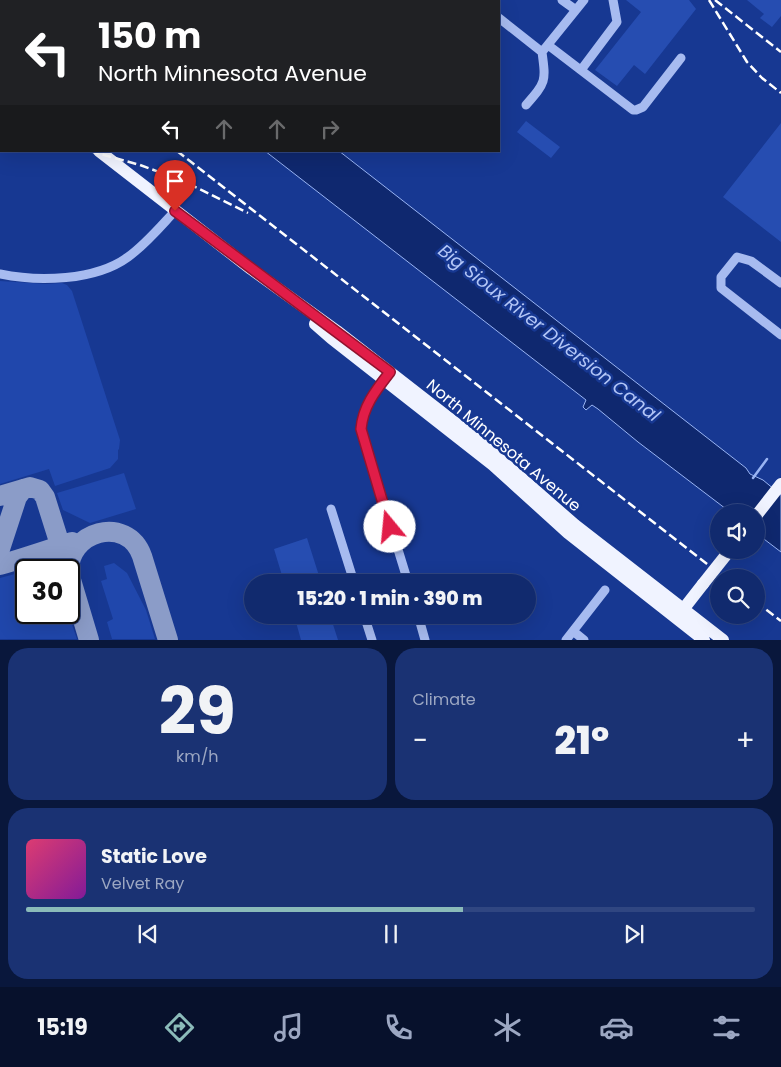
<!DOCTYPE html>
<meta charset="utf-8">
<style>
:root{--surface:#112a6e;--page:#1a3273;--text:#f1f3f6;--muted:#9ca7c2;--line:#304681;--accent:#8bbbb9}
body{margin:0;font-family:Poppins,sans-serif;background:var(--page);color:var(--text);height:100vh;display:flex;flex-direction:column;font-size:19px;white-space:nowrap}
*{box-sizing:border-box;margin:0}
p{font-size:16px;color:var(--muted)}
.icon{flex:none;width:28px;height:28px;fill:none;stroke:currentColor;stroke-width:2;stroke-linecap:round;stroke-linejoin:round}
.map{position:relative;height:640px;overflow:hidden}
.panel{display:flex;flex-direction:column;gap:8px;padding:8px;background:#09173c;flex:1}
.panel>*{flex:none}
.guide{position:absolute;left:0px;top:0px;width:500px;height:152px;box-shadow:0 5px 20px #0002,0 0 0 1px var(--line);background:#202124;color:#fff;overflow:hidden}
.controls{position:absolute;left:710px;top:504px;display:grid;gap:10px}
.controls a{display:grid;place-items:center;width:55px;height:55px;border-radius:50%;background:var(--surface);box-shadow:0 5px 20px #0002,0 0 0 1px var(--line);font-size:25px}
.speed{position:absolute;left:15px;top:559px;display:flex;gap:10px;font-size:25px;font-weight:700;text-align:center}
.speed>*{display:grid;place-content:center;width:65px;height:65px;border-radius:50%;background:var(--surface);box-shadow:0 5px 20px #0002,0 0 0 1px var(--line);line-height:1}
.speed .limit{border:2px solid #111;border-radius:8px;background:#fff;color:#111}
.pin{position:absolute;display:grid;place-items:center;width:42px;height:42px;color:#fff;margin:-51px -21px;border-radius:50% 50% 50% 0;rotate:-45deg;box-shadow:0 0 5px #0007}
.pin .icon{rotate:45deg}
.me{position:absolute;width:55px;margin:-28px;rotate:343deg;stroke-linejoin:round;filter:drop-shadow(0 0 4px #0008)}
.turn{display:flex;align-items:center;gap:18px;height:105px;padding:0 15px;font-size:22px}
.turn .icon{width:65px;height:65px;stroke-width:2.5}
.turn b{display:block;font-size:35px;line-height:42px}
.lanes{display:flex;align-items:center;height:48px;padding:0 15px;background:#0003;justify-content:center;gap:25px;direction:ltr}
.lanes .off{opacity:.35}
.big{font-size:38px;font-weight:800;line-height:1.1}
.panel .tile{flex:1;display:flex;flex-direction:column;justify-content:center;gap:8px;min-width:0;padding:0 18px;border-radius:20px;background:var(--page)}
.panel .dial{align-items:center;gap:0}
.dial b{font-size:65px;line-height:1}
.song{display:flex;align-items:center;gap:15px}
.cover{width:60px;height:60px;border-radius:8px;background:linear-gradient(135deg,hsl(340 70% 55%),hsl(290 70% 35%))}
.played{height:5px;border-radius:2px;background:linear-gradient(90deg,var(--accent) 60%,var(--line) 60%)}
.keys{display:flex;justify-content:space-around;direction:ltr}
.heat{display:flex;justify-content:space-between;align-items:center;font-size:28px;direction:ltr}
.panel .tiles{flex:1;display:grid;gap:8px;grid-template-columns:1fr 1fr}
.tile:last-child{grid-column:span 2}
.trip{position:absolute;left:244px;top:574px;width:292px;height:50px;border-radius:25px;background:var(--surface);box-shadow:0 5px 20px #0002,0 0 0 1px var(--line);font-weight:800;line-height:50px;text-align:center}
.menu{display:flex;height:80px;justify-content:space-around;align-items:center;background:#07112c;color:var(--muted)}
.menu .icon{width:35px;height:35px}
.menu .active{color:var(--accent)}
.menu b{font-size:22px;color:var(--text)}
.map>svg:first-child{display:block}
.green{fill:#2047ac}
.water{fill:#0f286f;stroke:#99b4f3}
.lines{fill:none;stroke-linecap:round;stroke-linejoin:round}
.stream{stroke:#99b4f3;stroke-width:2.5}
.taxiway{stroke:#8b9cc8;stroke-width:20}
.building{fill:#264db1}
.minor{stroke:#a7bbf0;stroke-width:9}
.major{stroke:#f0f3ff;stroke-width:12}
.rail{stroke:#fff;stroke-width:2.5;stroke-dasharray:9 4;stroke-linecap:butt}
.major-bridge{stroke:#f0f3ff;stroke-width:12}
.route-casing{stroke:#92132f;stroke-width:12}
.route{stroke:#e11d48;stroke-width:9}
.labels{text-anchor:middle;stroke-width:5;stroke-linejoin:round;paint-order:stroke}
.street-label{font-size:16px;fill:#fff;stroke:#173892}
.water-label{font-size:18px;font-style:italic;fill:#b3c6f7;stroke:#173892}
</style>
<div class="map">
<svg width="781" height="640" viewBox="0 0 781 640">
<rect width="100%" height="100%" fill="#173892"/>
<path class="green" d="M0 281 46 284 62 283 67 285 72 291 120 440 119 449 118 450V459L110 468 55 486 49 469 0 484Z
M124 473 136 509 90 523 63 510 57 493Z
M114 563 127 573 146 610 155 639H112L107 622 113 619 101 581 107 579 104 566Z
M26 571V612L68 613 77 639H0V578Z"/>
<path class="water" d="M265 151H339L746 468 750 474 763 480 781 495V552L756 533V512H730L638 442 598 409 592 405 586 410 583 407 586 400Z"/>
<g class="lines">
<path class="stream" d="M753 478 767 459"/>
<path class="taxiway" d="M0 496 30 487 40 490 45 497 68 570
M0 549 17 497 23 489
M0 565C24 558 48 550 72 542
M69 573 89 640
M69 574C66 531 127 514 142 556L168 640"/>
</g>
<path class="building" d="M626 0H689L696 9 645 74 634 65 617 86 595 70 641 12Z
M747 0H781V16L772 27 760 18 764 14Z
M526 121 560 147 551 158 517 132Z
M781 123V242L723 197Z
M307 538 321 582H284L274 549Z
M294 615H330L338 640H301Z"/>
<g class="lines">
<path class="minor" d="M476 0 477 1
M562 0 576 10
M495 1V0
M499 18 542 52
M548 45 633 110H636L643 107 681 58
M542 52 584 0
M581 70 617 22 613 0
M526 105C546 82 546 82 542 52
M0 274C38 282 95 281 128 257 145 245 160 227 175 211
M781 283 751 261 737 257 721 277V288L781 335
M386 377C373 393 362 408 361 429L408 582
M331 509 354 582
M364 615 372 640
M418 615 425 640
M573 631 584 640
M566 640 605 590"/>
<path class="major" d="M0 74 1 75
M99 151 251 269 337 331 481 443 575 525 723 640
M315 324 331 338 493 465 568 533 704 640
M756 516 781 484
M678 616 703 584"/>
<path class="rail" d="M709 0 747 62 762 78 781 93
M715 0 781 52
M0 14 1 15
M0 135H1
M90 151 140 165 181 180 248 213
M177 151 725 578
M756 602 781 621"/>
<path class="major-bridge" d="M703 584 730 550"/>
</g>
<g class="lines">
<g class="route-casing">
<path id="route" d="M175 211 390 372C376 390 363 406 361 429L390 527"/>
</g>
<use href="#route" class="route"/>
</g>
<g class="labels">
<g class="street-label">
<text transform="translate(504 445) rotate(40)" y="6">North Minnesota Avenue</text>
</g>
<g class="water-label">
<text transform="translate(549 333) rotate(38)" y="6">Big Sioux River Diversion Canal</text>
</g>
</g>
</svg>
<div class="controls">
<a><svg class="icon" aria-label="sound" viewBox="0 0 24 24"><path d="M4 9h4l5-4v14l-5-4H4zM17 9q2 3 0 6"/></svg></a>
<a><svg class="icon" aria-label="search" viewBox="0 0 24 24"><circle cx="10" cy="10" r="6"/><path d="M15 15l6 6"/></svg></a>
</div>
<div class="speed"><div class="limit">30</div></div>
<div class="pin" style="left:175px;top:211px;background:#d93025"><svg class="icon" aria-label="arrive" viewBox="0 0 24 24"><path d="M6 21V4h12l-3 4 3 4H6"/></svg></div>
<svg class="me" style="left:390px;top:527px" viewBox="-20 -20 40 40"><circle r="19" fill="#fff"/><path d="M0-13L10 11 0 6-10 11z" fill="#e11d48"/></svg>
<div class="trip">15:20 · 1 min · 390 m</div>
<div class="guide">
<div class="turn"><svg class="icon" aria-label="left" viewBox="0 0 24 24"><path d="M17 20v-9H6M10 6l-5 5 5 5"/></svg><div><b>150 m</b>North Minnesota Avenue</div></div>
<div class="lanes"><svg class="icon" aria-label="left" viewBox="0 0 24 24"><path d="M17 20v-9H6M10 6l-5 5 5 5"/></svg><svg class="icon off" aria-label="ahead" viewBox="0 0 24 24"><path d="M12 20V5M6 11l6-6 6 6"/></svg><svg class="icon off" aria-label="ahead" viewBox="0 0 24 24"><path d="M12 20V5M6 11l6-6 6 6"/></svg><svg class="icon off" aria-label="right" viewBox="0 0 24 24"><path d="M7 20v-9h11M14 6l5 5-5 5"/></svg></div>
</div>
</div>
<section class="panel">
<div class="tiles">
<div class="tile dial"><b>29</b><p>km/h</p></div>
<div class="tile"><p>Climate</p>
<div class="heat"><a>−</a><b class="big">21°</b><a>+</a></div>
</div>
<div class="tile">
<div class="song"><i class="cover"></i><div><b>Static Love</b><p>Velvet Ray</p></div></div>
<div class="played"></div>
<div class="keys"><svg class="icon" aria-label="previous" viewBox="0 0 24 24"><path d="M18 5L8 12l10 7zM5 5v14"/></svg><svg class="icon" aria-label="pause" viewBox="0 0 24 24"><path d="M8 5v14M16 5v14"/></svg><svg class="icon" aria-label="next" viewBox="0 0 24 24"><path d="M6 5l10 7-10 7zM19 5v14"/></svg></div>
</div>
</div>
</section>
<nav class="menu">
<b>15:19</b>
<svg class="icon active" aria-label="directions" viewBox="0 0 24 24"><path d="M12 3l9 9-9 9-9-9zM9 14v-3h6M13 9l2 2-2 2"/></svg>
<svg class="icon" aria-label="music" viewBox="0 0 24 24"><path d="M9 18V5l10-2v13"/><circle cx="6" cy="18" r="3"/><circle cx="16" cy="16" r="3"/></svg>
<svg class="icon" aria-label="phone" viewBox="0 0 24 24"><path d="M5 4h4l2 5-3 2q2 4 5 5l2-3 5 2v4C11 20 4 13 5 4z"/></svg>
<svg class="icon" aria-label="climate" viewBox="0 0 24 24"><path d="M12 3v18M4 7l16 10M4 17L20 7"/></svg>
<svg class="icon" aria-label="car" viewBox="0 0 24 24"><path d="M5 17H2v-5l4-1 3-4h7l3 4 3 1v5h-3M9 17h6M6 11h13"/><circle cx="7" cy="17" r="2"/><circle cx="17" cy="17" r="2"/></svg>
<svg class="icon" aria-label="filters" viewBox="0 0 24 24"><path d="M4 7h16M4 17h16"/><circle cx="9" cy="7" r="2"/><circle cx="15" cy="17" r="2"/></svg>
</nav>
